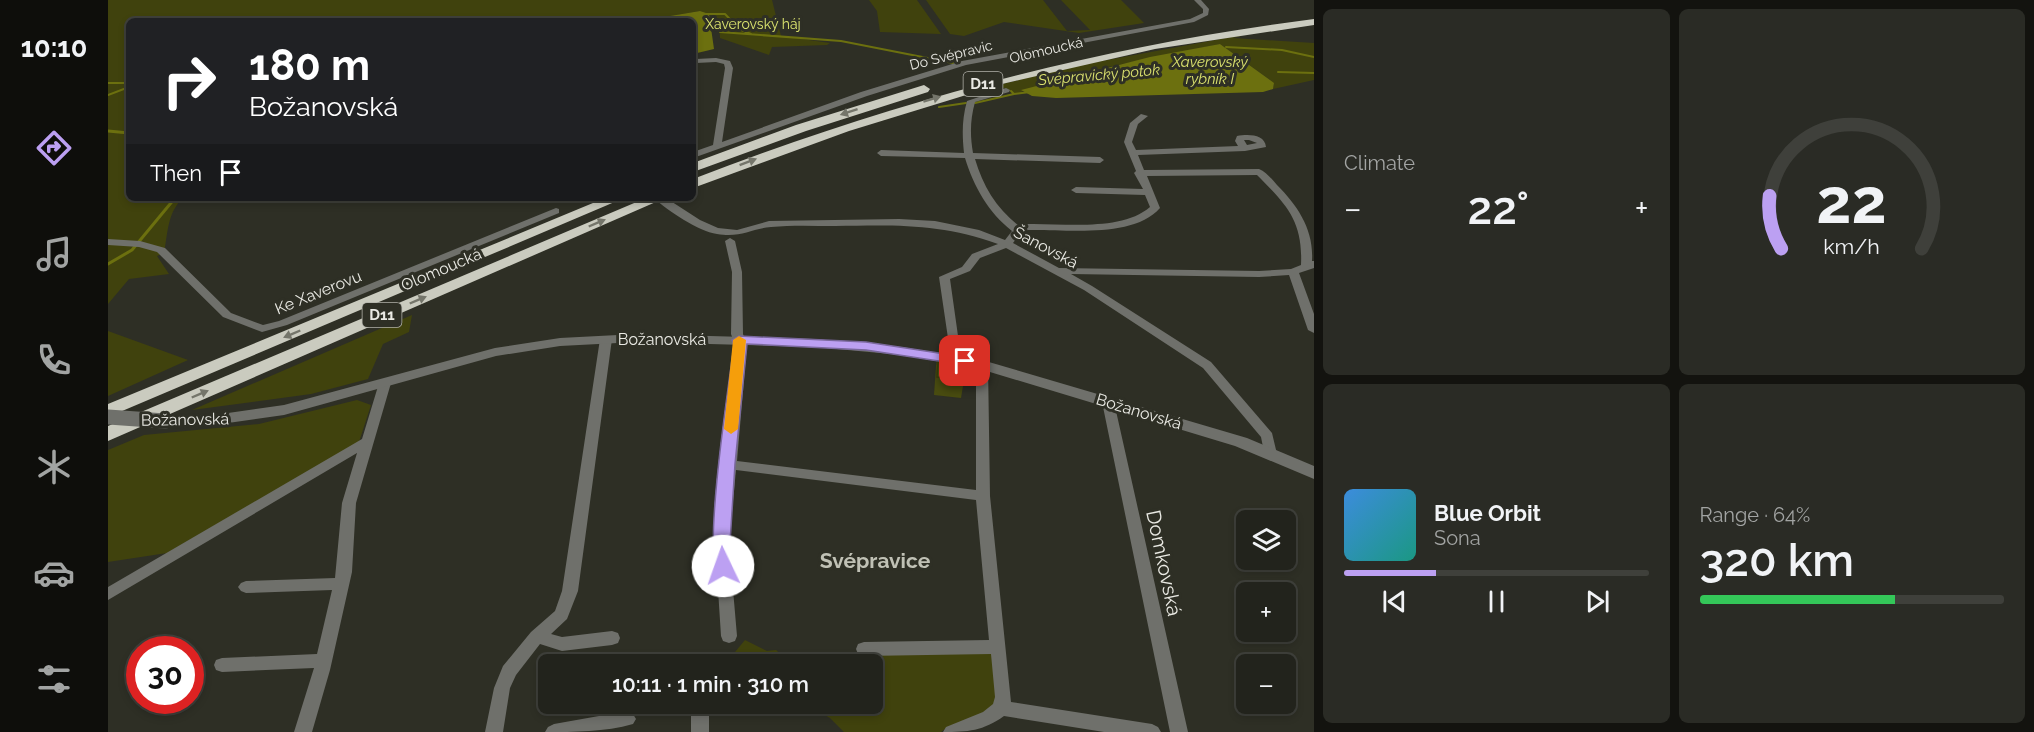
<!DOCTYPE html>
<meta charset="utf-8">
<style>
:root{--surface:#22231c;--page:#2a2b25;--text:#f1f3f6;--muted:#a2a4a3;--line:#3f403b;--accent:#bca0f2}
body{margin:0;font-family:Raleway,sans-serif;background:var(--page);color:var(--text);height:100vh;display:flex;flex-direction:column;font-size:22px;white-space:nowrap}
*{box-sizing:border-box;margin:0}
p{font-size:20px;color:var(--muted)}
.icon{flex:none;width:33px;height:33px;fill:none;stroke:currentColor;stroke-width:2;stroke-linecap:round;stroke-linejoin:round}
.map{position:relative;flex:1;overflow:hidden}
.panel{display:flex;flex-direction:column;gap:9px;padding:9px;background:#13130f;width:720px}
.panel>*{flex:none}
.hud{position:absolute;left:18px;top:18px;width:570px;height:183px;border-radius:9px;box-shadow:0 3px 9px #0003,0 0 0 2px var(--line);background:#202124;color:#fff;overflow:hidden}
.controls{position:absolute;left:1128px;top:510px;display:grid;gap:12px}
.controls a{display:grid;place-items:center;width:60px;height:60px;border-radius:9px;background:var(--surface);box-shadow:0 3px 9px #0003,0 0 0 2px var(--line);font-size:30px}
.speed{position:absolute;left:18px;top:636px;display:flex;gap:12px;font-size:30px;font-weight:700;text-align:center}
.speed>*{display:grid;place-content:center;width:78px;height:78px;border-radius:50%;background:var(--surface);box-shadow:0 3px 9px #0003,0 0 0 2px var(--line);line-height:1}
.speed .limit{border:9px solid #d22;background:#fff;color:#111}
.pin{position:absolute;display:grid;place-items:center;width:51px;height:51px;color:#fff;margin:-26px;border-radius:12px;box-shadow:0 3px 9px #0006}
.me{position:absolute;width:66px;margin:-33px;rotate:357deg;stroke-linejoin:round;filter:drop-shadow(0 0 4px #0008)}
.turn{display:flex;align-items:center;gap:21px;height:126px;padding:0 24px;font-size:27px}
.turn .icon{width:78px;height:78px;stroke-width:2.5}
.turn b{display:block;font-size:42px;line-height:51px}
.then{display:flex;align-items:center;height:57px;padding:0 24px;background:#0003;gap:12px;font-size:22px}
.big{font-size:45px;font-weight:600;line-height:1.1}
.panel .card{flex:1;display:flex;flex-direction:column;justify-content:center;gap:9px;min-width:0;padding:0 21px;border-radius:9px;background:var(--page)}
.panel .dial{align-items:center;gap:0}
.dial svg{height:156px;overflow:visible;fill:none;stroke:var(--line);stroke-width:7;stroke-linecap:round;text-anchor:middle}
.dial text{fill:var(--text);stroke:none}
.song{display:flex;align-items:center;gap:18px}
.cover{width:72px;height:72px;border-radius:9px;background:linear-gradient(135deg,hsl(210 70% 55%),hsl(170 70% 35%))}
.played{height:6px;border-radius:3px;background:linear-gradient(90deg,var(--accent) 30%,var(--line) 30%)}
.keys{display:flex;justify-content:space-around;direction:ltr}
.heat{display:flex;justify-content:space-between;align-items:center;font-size:33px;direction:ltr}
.charge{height:9px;border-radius:4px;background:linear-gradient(90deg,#34c759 64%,var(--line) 0)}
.panel .tiles{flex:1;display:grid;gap:9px;grid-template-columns:repeat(2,1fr)}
.trip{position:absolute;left:430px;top:654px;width:345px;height:60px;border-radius:9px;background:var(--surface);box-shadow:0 3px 9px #0003,0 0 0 2px var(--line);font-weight:600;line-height:60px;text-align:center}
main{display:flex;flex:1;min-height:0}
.tab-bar{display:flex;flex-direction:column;width:108px;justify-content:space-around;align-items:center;background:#0e0e0b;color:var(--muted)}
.tab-bar .icon{width:42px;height:42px}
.tab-bar .active{color:var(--accent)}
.tab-bar b{font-size:27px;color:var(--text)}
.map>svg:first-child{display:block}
.green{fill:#40420d}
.water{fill:#6c700f}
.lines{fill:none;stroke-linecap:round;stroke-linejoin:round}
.stream-far1{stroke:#6c700f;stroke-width:2}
.stream{stroke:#6c700f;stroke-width:3}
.minor{fill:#6f706b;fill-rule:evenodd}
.tertiary{fill:#6f706b;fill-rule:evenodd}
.motorway{fill:#cacbbf;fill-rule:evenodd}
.tertiary-bridge{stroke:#6f706b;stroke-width:15}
.wall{fill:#494c10}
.building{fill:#555813;stroke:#3c3e0d;stroke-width:1.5}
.oneway{fill:#74756a}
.route{fill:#bca0f2;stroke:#7a689d;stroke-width:1.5}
.slow{fill:#f59e0b}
.labels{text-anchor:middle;stroke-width:6;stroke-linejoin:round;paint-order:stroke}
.far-park-label{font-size:14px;fill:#dce46f;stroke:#2e2f25}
.far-street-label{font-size:14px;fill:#eaeae4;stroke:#2e2f25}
.far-water-label{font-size:15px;font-style:italic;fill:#dce36f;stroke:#2e2f25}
.shield{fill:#2e2f25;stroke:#b2b2ab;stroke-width:1.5}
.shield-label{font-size:15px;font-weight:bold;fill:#eaeae4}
.street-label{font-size:16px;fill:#eaeae4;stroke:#2e2f25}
.near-street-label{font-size:20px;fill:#eaeae4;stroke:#2e2f25}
.near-neighbourhood-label{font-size:21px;font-weight:bold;fill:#c0c1b5;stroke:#2e2f25}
</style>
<main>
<nav class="tab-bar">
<b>10:10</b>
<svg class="icon active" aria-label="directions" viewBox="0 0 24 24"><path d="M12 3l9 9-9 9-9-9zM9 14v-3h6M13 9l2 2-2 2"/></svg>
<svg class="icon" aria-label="music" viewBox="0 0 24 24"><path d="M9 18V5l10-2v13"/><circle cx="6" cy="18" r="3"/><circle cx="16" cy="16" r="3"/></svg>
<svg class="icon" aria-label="phone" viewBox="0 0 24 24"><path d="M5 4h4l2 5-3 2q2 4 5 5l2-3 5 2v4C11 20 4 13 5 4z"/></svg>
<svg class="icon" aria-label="climate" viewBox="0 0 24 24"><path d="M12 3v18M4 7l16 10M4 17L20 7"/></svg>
<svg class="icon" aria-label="car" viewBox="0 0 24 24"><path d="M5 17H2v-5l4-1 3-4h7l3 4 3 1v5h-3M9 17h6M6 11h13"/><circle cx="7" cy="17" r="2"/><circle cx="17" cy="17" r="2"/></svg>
<svg class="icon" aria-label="filters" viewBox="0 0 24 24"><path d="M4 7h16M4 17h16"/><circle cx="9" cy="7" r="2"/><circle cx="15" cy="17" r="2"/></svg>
</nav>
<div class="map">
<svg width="1206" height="732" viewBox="0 0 1206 732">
<rect width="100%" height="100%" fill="#2e2f25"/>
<path class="green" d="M0 0H664L673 36 722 43 719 45 664 47 661 55 612 38 611 19 592 11 532 21H21V198H75C59 213 60 233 56 253L49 256 61 274 21 279 0 304Z
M761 0H809L833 34 772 32 769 11Z
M818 0H935L959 31 982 30 953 0H1013L1036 23 971 33 896 22 856 36 842 34Z
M1129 36H1133L1125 38 1206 43V80L1165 89 1166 84 1162 80 1112 44 1000 67 914 91 917 93 906 94 891 85 967 66Z
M304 315 301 332 275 344 260 379 203 394 84 410Z
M0 331 80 360 0 396Z
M249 400 263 405 251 442 59 553 0 562V450L36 435 151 424Z
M637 640 659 651 668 650 676 657 837 651 884 652C886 665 891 681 890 694 888 717 847 719 833 732H736L722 718 696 704H765V664H617Z"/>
<path class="water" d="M592 11 601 14 606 49 585 54V21H532Z
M1112 44 1162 80 1166 83 1165 89 1155 92 948 98 924 96 913 90 1042 57Z"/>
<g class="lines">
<path class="stream-far1" d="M598 14H617L631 29 643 34
M612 32 733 41 845 63
M1118 47 1174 50 1206 57
M1170 72 1206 73
M0 83H21
M903 91 906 94 922 92
M0 95 21 87
M867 103 906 94
M831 107 858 103"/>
<path class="stream" d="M0 131 21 133
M0 264 24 250 67 198"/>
<path class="minor" d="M1086 0H1093L1101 9 1100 15 1086 22 858 65 759 96 585 158V152L605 145 617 68 616 64 608 62 588 63V59L608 58 622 61 625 68 614 142 753 92 854 61 1082 19 1095 13V9Z
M898 88 902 90 901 92 867 102C862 120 862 135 865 153L992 157 996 160 992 163 867 159C875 186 888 208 911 226L919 224C955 223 1013 232 1042 207L1037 195 968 193 963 190 968 187 1035 189 1026 173 1028 171 1016 142 1022 123 1033 114 1040 116 1030 124 1024 142 1028 150 1130 146 1127 141 1129 136C1140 134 1157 134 1158 147L1137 151 1030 155 1036 170 1151 169C1158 172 1164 179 1169 185 1190 206 1206 230 1204 261H1206V268L1191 273 1206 314V333L1200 330 1181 275 1151 277 963 274 984 286 1103 362 1164 433 1169 454 1167 457H1157L1153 437 1095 368 976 290 898 248 872 258 862 271 842 279 851 343 845 346 841 345 831 277 854 267 864 254 890 244C833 223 786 225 727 226 706 226 684 225 663 227 642 229 633 238 609 234 590 231 560 211 546 198H558L592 220 610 228 629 230 661 221 791 219 827 221 871 230 897 240 904 231C880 212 866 187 857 158L773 156 769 153 773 150 856 153C854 134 854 119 859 101ZM1136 140H1141L1149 143 1139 145ZM1149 175C1179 205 1195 221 1193 265L1183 269 1151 271 951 268 905 243 913 232 920 230C957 229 1025 239 1052 208L1039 176Z
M448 208 451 209V213L179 325 154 332 115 317 49 252 31 247 0 245V239L32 241 57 248 123 313 155 325 171 321Z
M622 238 627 241 634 272 635 334 639 345 629 461 868 490V365L870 362H878L880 365 882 496 903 702 1044 724 1050 727 1053 732H996L896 716C875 731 860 732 835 732L838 727 875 712 885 704 887 697 883 654 756 656 750 654 748 649 750 644 756 642 881 640 868 500 628 470 621 543 629 636 627 641 621 643 615 641 613 636 607 543 615 467 612 464 615 460 627 345 623 334 624 272 617 241Z
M498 336 504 339 470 591 459 619 443 634 454 637 504 631 510 633 512 638 510 643 504 645 454 651 432 644 408 675 402 688 395 732H377L386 688 395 666 423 632 447 611 454 591 492 339Z
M277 379 283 383 248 503 244 572 222 670 204 732H186L206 668 114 672 108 670 106 665 108 660 114 658 209 654 224 590 138 593 133 591 130 587 133 583 138 581 227 578 234 503 249 453 0 600V587L254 439 271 383Z
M1000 398 1006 402 1080 732H1062L994 402Z
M580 704H598L601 709V732H583V711Z
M519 711 525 714 528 719 525 724C497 732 466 732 437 732L440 727 446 724Z"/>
<path class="tertiary" d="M529 334 707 339 794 347 874 360 1139 438 1206 466V479L1127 446 872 369 794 355 707 347 529 342 452 346 388 356 176 415 106 425 57 426 49 421 57 416 106 415 176 405 387 348 452 338Z"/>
<path class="motorway" d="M1206 19V25L1047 49 894 84 741 131 585 188V179C790 100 988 47 1206 19Z
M816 85 822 89 820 92 698 131 585 172V163L688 125Z
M497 198H516L0 417V404Z
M538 198H557L0 441V426Z"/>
<path class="tertiary-bridge" d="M0 417 57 421"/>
</g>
<path class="wall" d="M831 349 856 380 853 398 826 395 828 366Z"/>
<path class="building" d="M831 349 857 352 856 380 829 377Z"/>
<defs><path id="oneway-solid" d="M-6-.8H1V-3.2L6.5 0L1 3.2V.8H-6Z" transform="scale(1.5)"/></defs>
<g class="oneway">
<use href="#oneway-solid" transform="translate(824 99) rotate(-17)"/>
<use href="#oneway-solid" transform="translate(741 112) rotate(162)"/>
<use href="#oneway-solid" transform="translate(640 162) rotate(-21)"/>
<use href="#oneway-solid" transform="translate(489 223) rotate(-23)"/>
<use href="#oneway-solid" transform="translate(310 300) rotate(-23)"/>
<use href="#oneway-solid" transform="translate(184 334) rotate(157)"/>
<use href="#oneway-solid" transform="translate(92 394) rotate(-23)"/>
</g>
<path class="route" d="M631 336 758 342 857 357 864 361 857 365 758 350 639 344 627 464 622 543 624 566 621 571H609C596 545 621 383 626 345L624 340Z"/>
<path class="slow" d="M631 336 638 340 630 429 623 434 616 429 625 340Z"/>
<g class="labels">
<g class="far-park-label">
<text x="645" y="29">Xaverovský háj</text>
</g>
<g class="far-street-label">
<text transform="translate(938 50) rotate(-13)" y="5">Olomoucká</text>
<text transform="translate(843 55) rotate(-14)" y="5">Do Svépravic</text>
</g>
<g class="far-water-label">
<text x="1102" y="67">Xaverovský<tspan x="1102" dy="17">rybník I</tspan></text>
<text transform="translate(991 75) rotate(-5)" y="5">Svépravický potok</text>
</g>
<g class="shield">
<rect x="855.5" y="72" width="39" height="24" rx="4.5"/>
<rect x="254.5" y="303" width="39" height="24" rx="4.5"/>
</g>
<g class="shield-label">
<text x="875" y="89">D11</text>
<text x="274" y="320">D11</text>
</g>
<g class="street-label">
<text transform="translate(938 247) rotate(28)" y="6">Šanovská</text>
<text transform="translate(333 269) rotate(-23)" y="6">Olomoucká</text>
<text transform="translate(210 292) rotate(-22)" y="6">Ke Xaverovu</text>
<text x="554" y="345">Božanovská</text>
<text transform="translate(1031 411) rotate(17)" y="6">Božanovská</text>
<text transform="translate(77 419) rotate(-1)" y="6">Božanovská</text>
</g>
<g class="near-street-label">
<text transform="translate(1056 563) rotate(78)" y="7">Domkovská</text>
</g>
<g class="near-neighbourhood-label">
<text x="767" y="568">Svépravice</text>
</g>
</g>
</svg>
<div class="controls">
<a><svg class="icon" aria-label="layers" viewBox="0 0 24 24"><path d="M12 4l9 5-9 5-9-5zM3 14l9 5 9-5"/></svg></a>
<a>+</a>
<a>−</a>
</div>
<div class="speed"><div class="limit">30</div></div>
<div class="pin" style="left:857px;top:361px;background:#d93025"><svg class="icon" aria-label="arrive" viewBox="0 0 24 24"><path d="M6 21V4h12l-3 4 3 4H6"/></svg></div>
<svg class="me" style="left:615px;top:566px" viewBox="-20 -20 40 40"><circle r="19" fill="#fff"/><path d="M0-13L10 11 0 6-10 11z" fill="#bca0f2"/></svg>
<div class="trip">10:11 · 1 min · 310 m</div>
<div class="hud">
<div class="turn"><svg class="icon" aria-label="right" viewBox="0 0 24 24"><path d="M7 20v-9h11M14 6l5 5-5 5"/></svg><div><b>180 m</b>Božanovská</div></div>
<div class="then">Then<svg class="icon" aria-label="arrive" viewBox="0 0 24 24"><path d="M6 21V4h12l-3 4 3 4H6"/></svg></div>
</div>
</div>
<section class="panel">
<div class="tiles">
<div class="card"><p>Climate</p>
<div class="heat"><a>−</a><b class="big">22°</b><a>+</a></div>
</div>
<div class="card dial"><svg viewBox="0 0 100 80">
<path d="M14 69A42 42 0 1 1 86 69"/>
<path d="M14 69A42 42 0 0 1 8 42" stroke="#bca0f2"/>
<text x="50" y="56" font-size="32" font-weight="700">22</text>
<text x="50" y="72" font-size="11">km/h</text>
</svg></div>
<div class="card">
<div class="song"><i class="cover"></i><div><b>Blue Orbit</b><p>Sona</p></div></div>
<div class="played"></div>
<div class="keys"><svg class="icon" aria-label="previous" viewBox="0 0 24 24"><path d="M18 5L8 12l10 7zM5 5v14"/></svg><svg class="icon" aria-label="pause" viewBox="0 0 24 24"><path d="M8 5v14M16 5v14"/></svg><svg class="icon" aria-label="next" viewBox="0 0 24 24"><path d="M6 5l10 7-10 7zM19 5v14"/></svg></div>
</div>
<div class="card"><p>Range · 64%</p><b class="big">320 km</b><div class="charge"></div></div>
</div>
</section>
</main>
